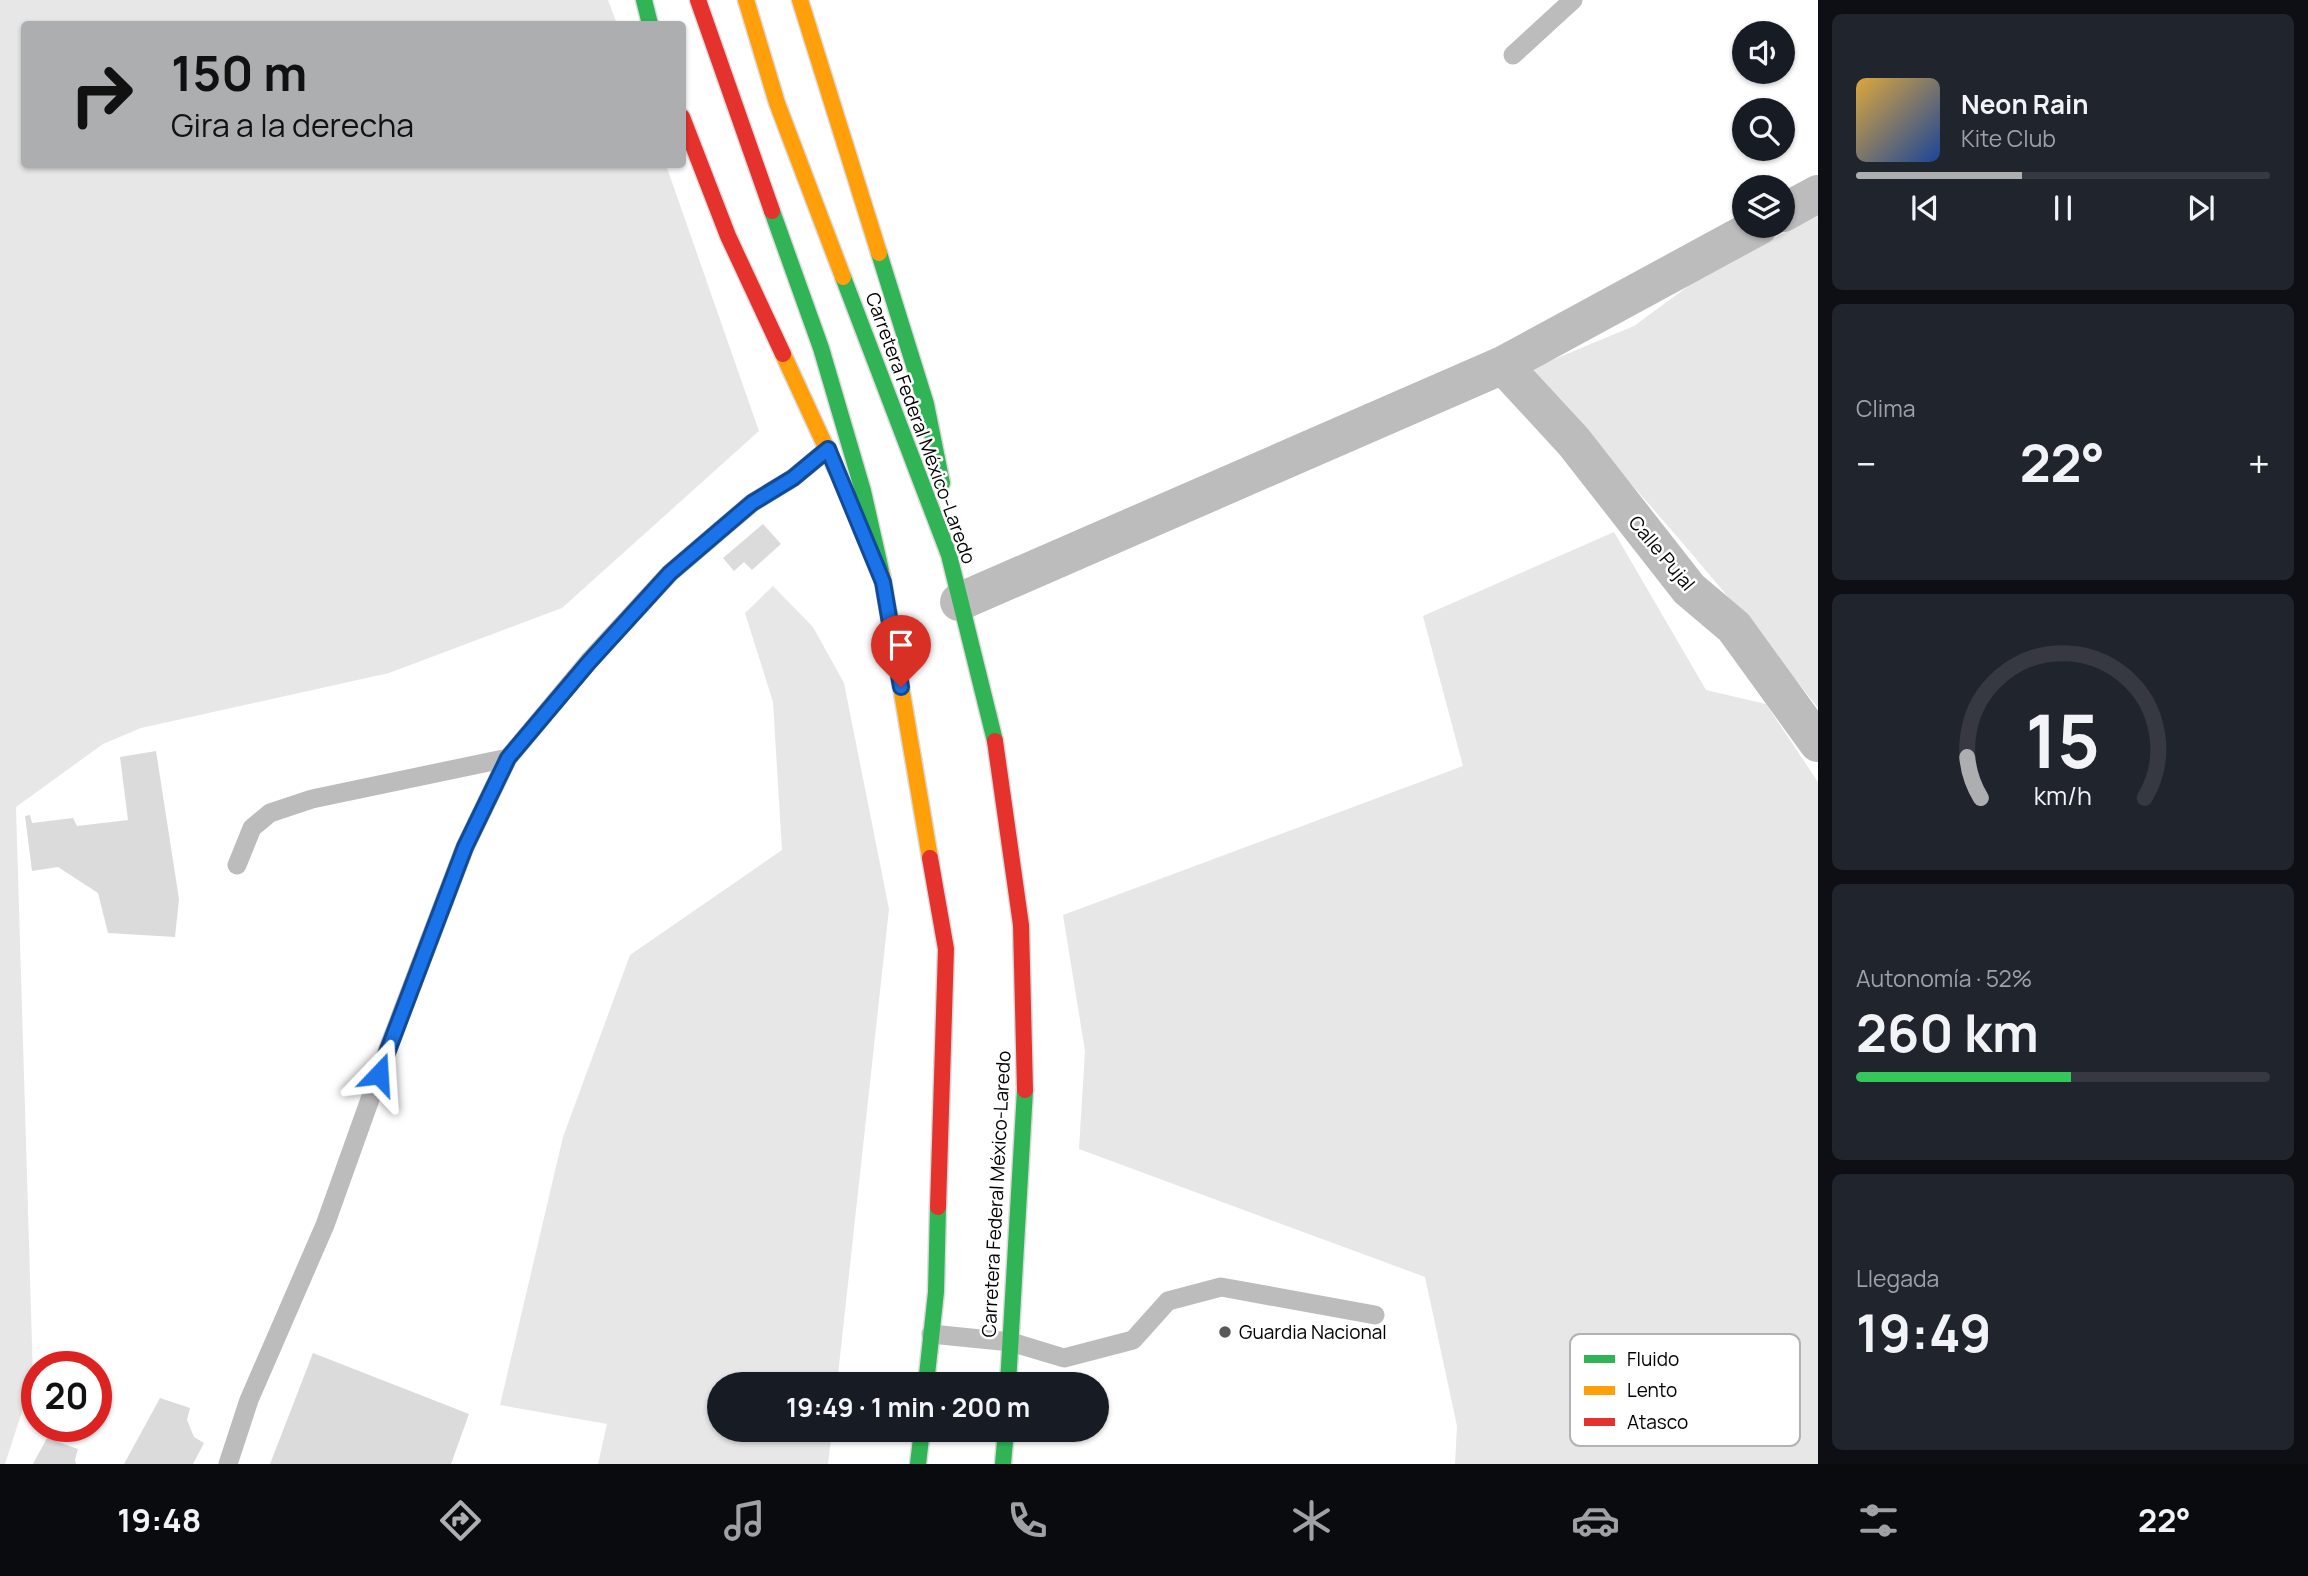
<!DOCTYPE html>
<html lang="es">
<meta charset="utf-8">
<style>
:root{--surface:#171b24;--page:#20242c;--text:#f1f3f6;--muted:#9ea1a6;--line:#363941;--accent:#adaeaf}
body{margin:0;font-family:Manrope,sans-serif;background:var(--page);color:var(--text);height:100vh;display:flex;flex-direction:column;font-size:26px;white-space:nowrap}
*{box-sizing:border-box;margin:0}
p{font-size:23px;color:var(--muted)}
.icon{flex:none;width:38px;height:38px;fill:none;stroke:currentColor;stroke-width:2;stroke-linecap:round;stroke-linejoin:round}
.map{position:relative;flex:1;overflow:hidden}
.details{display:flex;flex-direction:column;gap:14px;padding:14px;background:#0d0f14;width:490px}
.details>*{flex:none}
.top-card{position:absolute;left:21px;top:21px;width:665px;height:147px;border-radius:7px;box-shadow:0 2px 5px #0004;background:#adaeaf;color:#111;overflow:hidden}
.fabs{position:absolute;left:1732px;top:21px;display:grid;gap:14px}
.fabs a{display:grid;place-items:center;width:63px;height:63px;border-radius:50%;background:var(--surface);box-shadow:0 2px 5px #0004;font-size:35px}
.speed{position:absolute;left:21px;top:1351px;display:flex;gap:14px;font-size:35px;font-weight:700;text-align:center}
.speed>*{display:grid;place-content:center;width:91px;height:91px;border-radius:50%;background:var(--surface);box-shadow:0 2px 5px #0004;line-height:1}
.speed .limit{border:10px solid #d22;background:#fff;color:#111}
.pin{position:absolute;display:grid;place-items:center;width:60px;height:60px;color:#fff;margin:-72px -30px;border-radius:50% 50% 50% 0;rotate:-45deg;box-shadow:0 0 7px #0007}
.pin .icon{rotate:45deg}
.me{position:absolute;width:77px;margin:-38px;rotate:20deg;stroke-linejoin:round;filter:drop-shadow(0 0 5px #0008)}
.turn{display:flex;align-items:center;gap:24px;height:147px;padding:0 35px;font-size:32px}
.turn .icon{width:91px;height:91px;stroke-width:2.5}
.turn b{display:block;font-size:49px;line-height:60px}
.big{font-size:52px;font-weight:700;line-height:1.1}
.details .widget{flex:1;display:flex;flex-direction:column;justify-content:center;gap:10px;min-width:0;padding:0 24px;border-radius:10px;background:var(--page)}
.details .dial{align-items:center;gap:0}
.dial svg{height:182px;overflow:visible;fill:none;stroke:var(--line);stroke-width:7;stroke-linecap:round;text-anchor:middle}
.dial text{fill:var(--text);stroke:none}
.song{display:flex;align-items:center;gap:21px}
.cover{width:84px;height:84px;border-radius:10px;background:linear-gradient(135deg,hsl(40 70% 55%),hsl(220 70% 35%))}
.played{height:7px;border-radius:4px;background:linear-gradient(90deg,var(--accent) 40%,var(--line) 40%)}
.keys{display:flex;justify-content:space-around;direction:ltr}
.heat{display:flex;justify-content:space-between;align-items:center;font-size:38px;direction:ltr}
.charge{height:10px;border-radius:5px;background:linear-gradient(90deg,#34c759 52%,var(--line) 0)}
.trip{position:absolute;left:707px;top:1372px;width:402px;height:70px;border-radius:35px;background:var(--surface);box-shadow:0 2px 5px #0004;font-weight:700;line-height:70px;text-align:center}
.dock{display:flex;height:112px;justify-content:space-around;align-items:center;background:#090b0e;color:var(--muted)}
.dock .icon{width:49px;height:49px}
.dock .current{color:var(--accent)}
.dock b{font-size:32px;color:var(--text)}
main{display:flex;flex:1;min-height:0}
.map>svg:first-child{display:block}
.green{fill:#e7e7e7}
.building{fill:#dbdbdb}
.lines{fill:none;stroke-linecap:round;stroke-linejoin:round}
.fast-casing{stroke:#dbdbdb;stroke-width:19}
.slow-casing{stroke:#dbdbdb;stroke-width:19}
.jam-casing{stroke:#dbdbdb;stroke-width:19}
.lane{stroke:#bcbcbc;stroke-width:19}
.street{stroke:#bcbcbc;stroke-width:38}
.fast{stroke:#30b455;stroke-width:16}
.slow{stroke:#ff9f0a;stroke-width:16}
.jam{stroke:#e5322d;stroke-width:16}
.route-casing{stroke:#114b97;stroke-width:18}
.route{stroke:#1a73e8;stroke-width:12}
.poi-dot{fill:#595959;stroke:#fff;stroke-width:2.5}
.labels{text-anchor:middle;stroke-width:5;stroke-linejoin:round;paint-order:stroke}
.street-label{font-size:19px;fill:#000;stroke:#fff}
.poi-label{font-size:19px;fill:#000;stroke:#fff;text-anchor:start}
.key{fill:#fff;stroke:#b2b2b2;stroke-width:2}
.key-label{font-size:19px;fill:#000}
</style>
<main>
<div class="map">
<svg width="1818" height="1464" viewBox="0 0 1818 1464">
<rect width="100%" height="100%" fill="#fff"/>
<path class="green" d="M0 0H608L617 24H24V164L666 165 759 431 562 608 389 673 141 728 103 744 16 807 33 1378 5 1464H0Z
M1818 216V708C1730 596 1637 488 1541 384L1533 368 1634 326 1706 273Z
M1614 532 1706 690 1766 704 1818 782V1464H1455L1457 1426 1425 1277 1079 1149 1085 1051 1063 915 1463 766 1423 616Z
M773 586 813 627 844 683 889 909 837 1384H719V1430H832L828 1464H598L607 1424 500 1405 563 1137 630 955 782 850 773 702 745 613Z"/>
<path class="building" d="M763 524 781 544 752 570 744 562 734 571 723 558Z
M156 751 179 899 175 937 108 933 98 893 58 867 32 871 25 816 30 815 32 823 73 818 77 826 128 820 120 757Z
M313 1353 469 1414 451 1464H270Z
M160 1398 190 1408 187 1420 194 1437 204 1443 193 1464H124Z
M47 1438 78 1449 75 1460 76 1464H33Z"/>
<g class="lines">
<g class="fast-casing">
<path id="fast" d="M644 0 650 24
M772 211 821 348 863 491 882 575
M879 253 926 404 942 483
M843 277 949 555 995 741
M926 1384 936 1292 938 1207
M1008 1384 1025 1090
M918 1464 922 1430
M1003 1464 1006 1430"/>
</g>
<g class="slow-casing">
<path id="slow" d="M746 0 777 103 843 277
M800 0 879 253
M783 354 835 467
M882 575 930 858"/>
</g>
<g class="jam-casing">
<path id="jam" d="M698 0 772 211
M682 117 728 236 783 354
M995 741 1021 925 1025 1090
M930 858 946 949 938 1207"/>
</g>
<path class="lane" d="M1513 55 1573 0
M237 865 252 828 270 813 312 799 508 758
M931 1334 1011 1342 1064 1358 1133 1340 1168 1301 1221 1287 1375 1315
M228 1464 249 1400 325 1225 388 1049 465 847 508 758 589 661 670 573 752 503 793 478 828 449"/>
<path class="street" d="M1783 213 1818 194
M1503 365 1574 442 1689 589 1734 627 1818 743
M959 602 1503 365 1759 226"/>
<use href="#fast" class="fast"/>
<use href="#slow" class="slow"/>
<use href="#jam" class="jam"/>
</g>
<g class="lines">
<g class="route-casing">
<path id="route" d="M379 1074 465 847 508 758 589 662 670 573 752 503 793 478 828 449 883 582 901 687"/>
</g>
<use href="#route" class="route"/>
</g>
<circle class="poi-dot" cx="1225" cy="1332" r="7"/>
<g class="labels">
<g class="street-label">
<text transform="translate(921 428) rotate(70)" y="7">Carretera Federal México-Laredo</text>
<text transform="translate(1662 553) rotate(50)" y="7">Calle Pujal</text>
<text transform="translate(996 1194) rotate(-87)" y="7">Carretera Federal México-Laredo</text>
</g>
<g class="poi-label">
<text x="1239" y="1339">Guardia Nacional</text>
</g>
</g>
<rect x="1570" y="1334" width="230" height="112" rx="10" class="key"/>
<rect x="1584" y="1355" width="31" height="8" fill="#30b455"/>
<rect x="1584" y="1386" width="31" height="9" fill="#ff9f0a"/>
<rect x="1584" y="1418" width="31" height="8" fill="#e5322d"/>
<g class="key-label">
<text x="1627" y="1366">Fluido</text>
<text x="1627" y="1397">Lento</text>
<text x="1627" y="1429">Atasco</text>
</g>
</svg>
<div class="fabs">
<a><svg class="icon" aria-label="sound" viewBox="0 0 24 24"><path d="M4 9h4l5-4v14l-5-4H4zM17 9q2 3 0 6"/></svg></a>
<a><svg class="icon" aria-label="search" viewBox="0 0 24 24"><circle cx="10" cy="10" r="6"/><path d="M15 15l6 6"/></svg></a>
<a><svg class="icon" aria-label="layers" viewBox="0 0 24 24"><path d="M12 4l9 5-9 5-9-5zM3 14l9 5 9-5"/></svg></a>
</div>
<div class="speed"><div class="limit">20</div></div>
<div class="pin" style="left:901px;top:687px;background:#d93025"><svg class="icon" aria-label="arrive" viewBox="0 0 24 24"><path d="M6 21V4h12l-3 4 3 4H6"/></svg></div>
<svg class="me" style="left:379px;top:1074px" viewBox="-20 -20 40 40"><path d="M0-17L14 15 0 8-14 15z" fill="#1a73e8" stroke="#fff" stroke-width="4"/></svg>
<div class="trip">19:49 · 1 min · 200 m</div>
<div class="top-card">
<div class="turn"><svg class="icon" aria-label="right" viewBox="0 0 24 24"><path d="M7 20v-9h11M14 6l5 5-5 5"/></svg><div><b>150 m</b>Gira a la derecha</div></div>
</div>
</div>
<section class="details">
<div class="widget">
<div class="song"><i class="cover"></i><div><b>Neon Rain</b><p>Kite Club</p></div></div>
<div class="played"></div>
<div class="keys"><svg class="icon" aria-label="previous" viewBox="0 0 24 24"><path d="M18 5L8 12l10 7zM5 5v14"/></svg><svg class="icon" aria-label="pause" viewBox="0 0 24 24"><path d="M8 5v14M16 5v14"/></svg><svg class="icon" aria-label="next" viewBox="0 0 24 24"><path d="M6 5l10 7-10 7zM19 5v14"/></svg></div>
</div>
<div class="widget"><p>Clima</p>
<div class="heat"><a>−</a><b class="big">22°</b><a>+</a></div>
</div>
<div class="widget dial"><svg viewBox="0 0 100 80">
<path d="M14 69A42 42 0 1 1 86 69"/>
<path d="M14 69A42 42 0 0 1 8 51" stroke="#adaeaf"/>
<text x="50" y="56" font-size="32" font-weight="700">15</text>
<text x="50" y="72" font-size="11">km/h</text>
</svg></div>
<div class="widget"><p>Autonomía · 52%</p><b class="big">260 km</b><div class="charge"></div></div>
<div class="widget"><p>Llegada</p><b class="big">19:49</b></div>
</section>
</main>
<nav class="dock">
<b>19:48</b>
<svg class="icon current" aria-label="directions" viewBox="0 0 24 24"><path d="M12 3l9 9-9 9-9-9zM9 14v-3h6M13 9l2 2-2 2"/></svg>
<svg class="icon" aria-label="music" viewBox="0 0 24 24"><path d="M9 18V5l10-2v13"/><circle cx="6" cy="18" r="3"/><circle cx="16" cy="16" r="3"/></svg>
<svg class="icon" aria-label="phone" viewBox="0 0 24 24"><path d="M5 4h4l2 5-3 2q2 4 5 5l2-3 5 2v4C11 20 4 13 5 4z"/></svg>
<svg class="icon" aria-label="climate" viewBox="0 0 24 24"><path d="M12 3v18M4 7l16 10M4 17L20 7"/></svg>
<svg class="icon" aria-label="car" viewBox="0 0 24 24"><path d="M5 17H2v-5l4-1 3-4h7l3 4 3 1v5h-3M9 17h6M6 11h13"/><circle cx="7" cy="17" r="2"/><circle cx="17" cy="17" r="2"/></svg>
<svg class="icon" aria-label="filters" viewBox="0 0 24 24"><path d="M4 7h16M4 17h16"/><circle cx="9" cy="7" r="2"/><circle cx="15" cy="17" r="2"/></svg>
<b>22°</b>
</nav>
